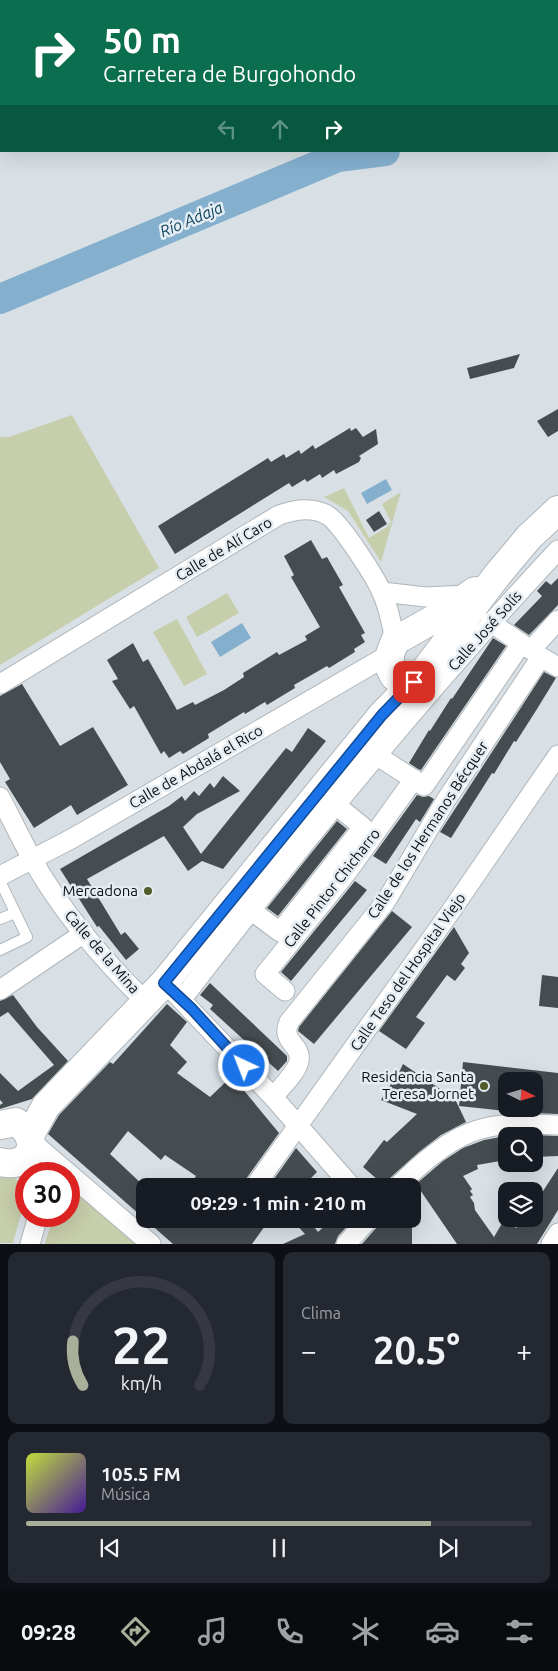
<!DOCTYPE html>
<html lang="es">
<meta charset="utf-8">
<style>
:root{--surface:#171b24;--page:#242831;--text:#f1f3f6;--muted:#9ea1a6;--line:#363941;--accent:#aaaf9a}
body{margin:0;font-family:Ubuntu,sans-serif;background:var(--page);color:var(--text);height:100vh;display:flex;flex-direction:column;font-size:19px;white-space:nowrap}
*{box-sizing:border-box;margin:0}
p{font-size:16px;color:var(--muted)}
.icon{flex:none;width:28px;height:28px;fill:none;stroke:currentColor;stroke-width:2;stroke-linecap:round;stroke-linejoin:round}
.map{position:relative;height:1244px;overflow:hidden}
.sheet{display:flex;flex-direction:column;gap:8px;padding:8px;background:#0d0f14;flex:1}
.sheet>*{flex:none}
.top-card{position:absolute;left:0px;top:0px;width:559px;height:152px;box-shadow:0 5px 20px #0002;background:#0b6e4f;color:#fff;overflow:hidden}
.needle{width:32px;rotate:95deg}
.buttons{position:absolute;left:498px;top:1072px;display:grid;gap:10px}
.buttons a{display:grid;place-items:center;width:45px;height:45px;border-radius:10px;background:var(--surface);box-shadow:0 5px 20px #0002;font-size:25px}
.speed{position:absolute;left:15px;top:1162px;display:flex;gap:10px;font-size:25px;font-weight:700;text-align:center}
.speed>*{display:grid;place-content:center;width:65px;height:65px;border-radius:50%;background:var(--surface);box-shadow:0 5px 20px #0002;line-height:1}
.speed .limit{border:8px solid #d22;background:#fff;color:#111}
.pin{position:absolute;display:grid;place-items:center;width:42px;height:42px;color:#fff;margin:-21px;border-radius:10px;box-shadow:0 2px 8px #0006}
.me{position:absolute;width:55px;margin:-28px;rotate:317deg;stroke-linejoin:round;filter:drop-shadow(0 0 4px #0008)}
.turn{display:flex;align-items:center;gap:18px;height:105px;padding:0 20px;font-size:22px}
.turn .icon{width:65px;height:65px;stroke-width:2.5}
.turn b{display:block;font-size:35px;line-height:42px}
.lanes{display:flex;align-items:center;height:48px;padding:0 20px;background:#0003;justify-content:center;gap:25px;direction:ltr}
.lanes .off{opacity:.35}
.big{font-size:38px;font-weight:600;line-height:1.1}
.sheet .tile{flex:1;display:flex;flex-direction:column;justify-content:center;gap:8px;min-width:0;padding:0 18px;border-radius:10px;background:var(--page)}
.sheet .dial{align-items:center;gap:0}
.dial svg{height:130px;overflow:visible;fill:none;stroke:var(--line);stroke-width:7;stroke-linecap:round;text-anchor:middle}
.dial text{fill:var(--text);stroke:none}
.song{display:flex;align-items:center;gap:15px}
.cover{width:60px;height:60px;border-radius:8px;background:linear-gradient(135deg,hsl(70 70% 55%),hsl(260 70% 35%))}
.played{height:5px;border-radius:2px;background:linear-gradient(90deg,var(--accent) 80%,var(--line) 80%)}
.keys{display:flex;justify-content:space-around;direction:ltr}
.heat{display:flex;justify-content:space-between;align-items:center;font-size:28px;direction:ltr}
.sheet .tiles{flex:1;display:grid;gap:8px;grid-template-columns:1fr 1fr}
.tile:last-child{grid-column:span 2}
.trip{position:absolute;left:136px;top:1178px;width:285px;height:50px;border-radius:10px;background:var(--surface);box-shadow:0 5px 20px #0002;font-weight:600;line-height:50px;text-align:center}
.menu{display:flex;height:80px;justify-content:space-around;align-items:center;background:#090b0e;color:var(--muted)}
.menu .icon{width:35px;height:35px}
.menu .selected{color:var(--accent)}
.menu b{font-size:22px;color:var(--text)}
.map>svg:first-child{display:block}
.green{fill:#c7ceab}
.water{fill:#84b0ce}
.lines{fill:none;stroke-linecap:round;stroke-linejoin:round}
.river{stroke:#84b0ce;stroke-width:30}
.building{fill:#464d51}
.service-casing{stroke:#b0b7bc;stroke-width:12}
.minor-casing{stroke:#b0b7bc;stroke-width:21}
.secondary-casing{stroke:#b0b7bc;stroke-width:30}
.service{stroke:#fff;stroke-width:10}
.minor{stroke:#fff;stroke-width:19}
.secondary{stroke:#fff;stroke-width:28}
.route-casing{stroke:#114b97;stroke-width:12}
.route{stroke:#1a73e8;stroke-width:9}
.poi-dot{fill:#535b29;stroke:#e5edf3;stroke-width:2}
.labels{text-anchor:middle;stroke-width:5;stroke-linejoin:round;paint-order:stroke}
.street-label{font-size:15px;fill:#0d1012;stroke:#e5edf3}
.poi-label{font-size:15px;fill:#0d1012;stroke:#e5edf3;text-anchor:end}
.water-label{font-size:16px;font-style:italic;fill:#0c4462;stroke:#e5edf3}
</style>
<div class="map">
<svg width="558" height="1244" viewBox="0 0 558 1244">
<rect width="100%" height="100%" fill="#d8e0e5"/>
<path class="green" d="M72 415 159 568 0 665V437H9Z
M344 488 369 538 387 527 391 522 382 504 401 492 381 562 348 511 324 497Z
M227 593 239 613 197 637 186 617Z
M177 619 207 674 184 686 153 632Z
M0 1174 15 1178 26 1196 13 1243H0Z
M69 1189 87 1197 138 1244H45L53 1216H69Z"/>
<path class="water" d="M386 479 392 490 367 504 361 493Z
M242 623 251 638 220 657 211 642Z"/>
<g class="lines">
<path class="river" d="M0 299 338 157 385 151"/>
</g>
<path class="building" d="M520 354 514 368 470 379 467 368Z
M558 409V431L548 437 537 421Z
M350 428 351 431 356 428 363 437 376 429 378 444 359 456 361 458 359 462 336 474 334 470 322 478 320 474 307 482 305 479 292 487 289 483 175 554 158 526 268 458 271 462 284 454 286 458 299 450 301 454 313 445 315 449Z
M379 511 387 524 374 532 366 520Z
M311 540 322 559 327 557 343 585 339 587 365 633 361 635 365 642 354 649 355 652 329 668 327 666 294 685 295 688 267 705 265 702 245 714 244 712 208 734 209 738 183 754 180 751 169 758 164 751 161 754 134 706 130 709 112 681 118 679 107 660 133 643 143 662 148 659 177 710 193 702 195 705 224 690 244 677 243 673 277 652 279 655 307 640 305 636 320 627 291 577 294 575 284 556Z
M558 578V605L529 635 514 625 542 596 537 591 546 581 551 585Z
M493 638 506 646 421 770 418 769 409 763 429 730 430 731 451 698 452 699Z
M544 672 556 678 537 709 516 742 514 741 494 774 492 773 451 838 440 832Z
M22 684 60 746 93 727 128 785 77 815 71 805 34 828 5 782 10 779 0 762V696Z
M308 728 326 741 223 869 202 861 188 871 164 836 87 879 121 935 125 932 139 949 126 960 99 926 97 927 60 869 169 806 182 796 185 801 194 791 199 796 210 783 214 788 223 776 240 791 197 814 183 827 201 854 286 748 292 752Z
M417 795 423 797 429 796 434 799 420 822 416 819 386 864 373 856Z
M337 821 347 829 278 916 267 908Z
M355 881 367 890 291 981 281 972Z
M392 911 412 927 314 1044 298 1031 299 1027Z
M454 927 469 953 461 964 465 968 455 981 447 975 433 994 416 1017 425 1023 406 1049 379 1031Z
M542 975 558 977V1008L539 1006Z
M210 983 287 1056V1061L278 1071 210 1009 213 1005 200 995Z
M13 995 37 1027 68 1061 32 1099 0 1109V1105L3 1103 0 1100V1073L18 1091 54 1065 8 1012 0 1017V1001Z
M167 1004 187 1022 170 1045 187 1062 177 1073 210 1097 232 1076 279 1133 246 1179 244 1186H189L196 1176 165 1155 161 1160 128 1131 110 1154 145 1187V1219H270L252 1244H173L48 1134 59 1115 110 1062 113 1064Z
M463 1062 558 1073V1114L534 1113V1081H506V1111L459 1106Z
M403 1064 455 1099 466 1122 441 1135 419 1152 390 1178 387 1186H385L363 1167 384 1140 387 1142 417 1114 381 1100 391 1084 393 1085Z
M534 1135 558 1136V1156L534 1157Z
M506 1136V1160L477 1165 478 1169 463 1176 472 1189 470 1191 473 1195 470 1197 474 1203 475 1210 494 1237 504 1220 516 1228 522 1219H534V1205L558 1168V1210L537 1244H457L416 1184 443 1161 463 1148 484 1140Z
M296 1148 317 1172 303 1186H269Z
M291 1219H308L318 1232 332 1219H354L338 1236 335 1244H283L305 1234Z
M380 1219 412 1220V1244H362L377 1227Z"/>
<g class="lines">
<g class="service-casing">
<path id="service" d="M0 881 27 937 0 950
M0 919 15 913"/>
</g>
<g class="minor-casing">
<path id="minor" d="M382 592 426 597 468 595
M490 622 531 650 558 620
M0 684 279 515C294 510 312 506 327 515 340 522 376 578 382 593 389 608 392 625 395 641
M376 755 424 786 521 644
M0 797C11 818 21 839 32 859 62 912 103 960 146 1002
M0 876 73 838 390 654
M252 911 280 932 363 827 336 805
M0 990 84 933
M285 991 265 974 348 871 414 779
M174 992 273 1097 351 1186
M182 999C301 844 424 693 558 550
M273 1097C281 1087 296 1074 299 1061 302 1044 280 1042 289 1022L386 901 446 800 541 657 558 667
M32 1142 151 1244
M23 1161 35 1174
M255 1186 451 911 558 755
M398 1186C420 1164 450 1137 481 1129 506 1122 532 1124 558 1125
M30 1244 38 1216
M346 1244 369 1219
M551 1244 558 1233"/>
</g>
<g class="secondary-casing">
<path id="secondary" d="M414 682H401L394 676 390 668V654L395 641 439 616 475 591
M0 1125 16 1122C43 1139 31 1170 0 1162
M30 1135 46 1106 164 983 382 715 423 673 498 574 529 537 558 510"/>
</g>
<use href="#service" class="service"/>
<use href="#minor" class="minor"/>
<use href="#secondary" class="secondary"/>
</g>
<g class="lines">
<g class="route-casing">
<path id="route" d="M244 1066 192 1009 164 983 382 715 414 682"/>
</g>
<use href="#route" class="route"/>
</g>
<g class="poi-dot">
<circle cx="148" cy="891" r="5"/>
<circle cx="484" cy="1086" r="5"/>
</g>
<g class="labels">
<g class="street-label">
<text transform="translate(224 549) rotate(-31)" y="5">Calle de Alí Caro</text>
<text transform="translate(485 631) rotate(-48)" y="5">Calle José Solís</text>
<text transform="translate(196 767) rotate(-30)" y="5">Calle de Abdalá el Rico</text>
<text transform="translate(428 830) rotate(-57)" y="5">Calle de los Hermanos Bécquer</text>
<text transform="translate(332 888) rotate(-52)" y="5">Calle Pintor Chicharro</text>
<text transform="translate(102 952) rotate(49)" y="5">Calle de la Mina</text>
<text transform="translate(408 972) rotate(-55)" y="5">Calle Teso del Hospital Viejo</text>
</g>
<g class="poi-label">
<text x="138" y="896">Mercadona</text>
<text x="474" y="1082">Residencia Santa<tspan x="474" dy="17">Teresa Jornet</tspan></text>
</g>
<g class="water-label">
<text transform="translate(191 219) rotate(-23)" y="6">Río Adaja</text>
</g>
</g>
</svg>
<div class="buttons">
<a><svg class="needle" viewBox="-14 -14 28 28"><path d="M0-13l5 13h-10z" fill="#e53935"/><path d="M0 13l5-13h-10z" fill="#9ea1a6"/></svg></a>
<a><svg class="icon" aria-label="search" viewBox="0 0 24 24"><circle cx="10" cy="10" r="6"/><path d="M15 15l6 6"/></svg></a>
<a><svg class="icon" aria-label="layers" viewBox="0 0 24 24"><path d="M12 4l9 5-9 5-9-5zM3 14l9 5 9-5"/></svg></a>
</div>
<div class="speed"><div class="limit">30</div></div>
<div class="pin" style="left:414px;top:682px;background:#d93025"><svg class="icon" aria-label="arrive" viewBox="0 0 24 24"><path d="M6 21V4h12l-3 4 3 4H6"/></svg></div>
<svg class="me" style="left:244px;top:1066px" viewBox="-20 -20 40 40"><circle r="17" fill="#1a73e8" stroke="#fff" stroke-width="3"/><path d="M0-11L8 9 0 5-8 9z" fill="#fff"/></svg>
<div class="trip">09:29 · 1 min · 210 m</div>
<div class="top-card">
<div class="turn"><svg class="icon" aria-label="right" viewBox="0 0 24 24"><path d="M7 20v-9h11M14 6l5 5-5 5"/></svg><div><b>50 m</b>Carretera de Burgohondo</div></div>
<div class="lanes"><svg class="icon off" aria-label="left" viewBox="0 0 24 24"><path d="M17 20v-9H6M10 6l-5 5 5 5"/></svg><svg class="icon off" aria-label="ahead" viewBox="0 0 24 24"><path d="M12 20V5M6 11l6-6 6 6"/></svg><svg class="icon" aria-label="right" viewBox="0 0 24 24"><path d="M7 20v-9h11M14 6l5 5-5 5"/></svg></div>
</div>
</div>
<section class="sheet">
<div class="tiles">
<div class="tile dial"><svg viewBox="0 0 100 80">
<path d="M14 69A42 42 0 1 1 86 69"/>
<path d="M14 69A42 42 0 0 1 8 42" stroke="#aaaf9a"/>
<text x="50" y="56" font-size="32" font-weight="700">22</text>
<text x="50" y="72" font-size="11">km/h</text>
</svg></div>
<div class="tile"><p>Clima</p>
<div class="heat"><a>−</a><b class="big">20.5°</b><a>+</a></div>
</div>
<div class="tile">
<div class="song"><i class="cover"></i><div><b>105.5 FM</b><p>Música</p></div></div>
<div class="played"></div>
<div class="keys"><svg class="icon" aria-label="previous" viewBox="0 0 24 24"><path d="M18 5L8 12l10 7zM5 5v14"/></svg><svg class="icon" aria-label="pause" viewBox="0 0 24 24"><path d="M8 5v14M16 5v14"/></svg><svg class="icon" aria-label="next" viewBox="0 0 24 24"><path d="M6 5l10 7-10 7zM19 5v14"/></svg></div>
</div>
</div>
</section>
<nav class="menu">
<b>09:28</b>
<svg class="icon selected" aria-label="directions" viewBox="0 0 24 24"><path d="M12 3l9 9-9 9-9-9zM9 14v-3h6M13 9l2 2-2 2"/></svg>
<svg class="icon" aria-label="music" viewBox="0 0 24 24"><path d="M9 18V5l10-2v13"/><circle cx="6" cy="18" r="3"/><circle cx="16" cy="16" r="3"/></svg>
<svg class="icon" aria-label="phone" viewBox="0 0 24 24"><path d="M5 4h4l2 5-3 2q2 4 5 5l2-3 5 2v4C11 20 4 13 5 4z"/></svg>
<svg class="icon" aria-label="climate" viewBox="0 0 24 24"><path d="M12 3v18M4 7l16 10M4 17L20 7"/></svg>
<svg class="icon" aria-label="car" viewBox="0 0 24 24"><path d="M5 17H2v-5l4-1 3-4h7l3 4 3 1v5h-3M9 17h6M6 11h13"/><circle cx="7" cy="17" r="2"/><circle cx="17" cy="17" r="2"/></svg>
<svg class="icon" aria-label="filters" viewBox="0 0 24 24"><path d="M4 7h16M4 17h16"/><circle cx="9" cy="7" r="2"/><circle cx="15" cy="17" r="2"/></svg>
</nav>
